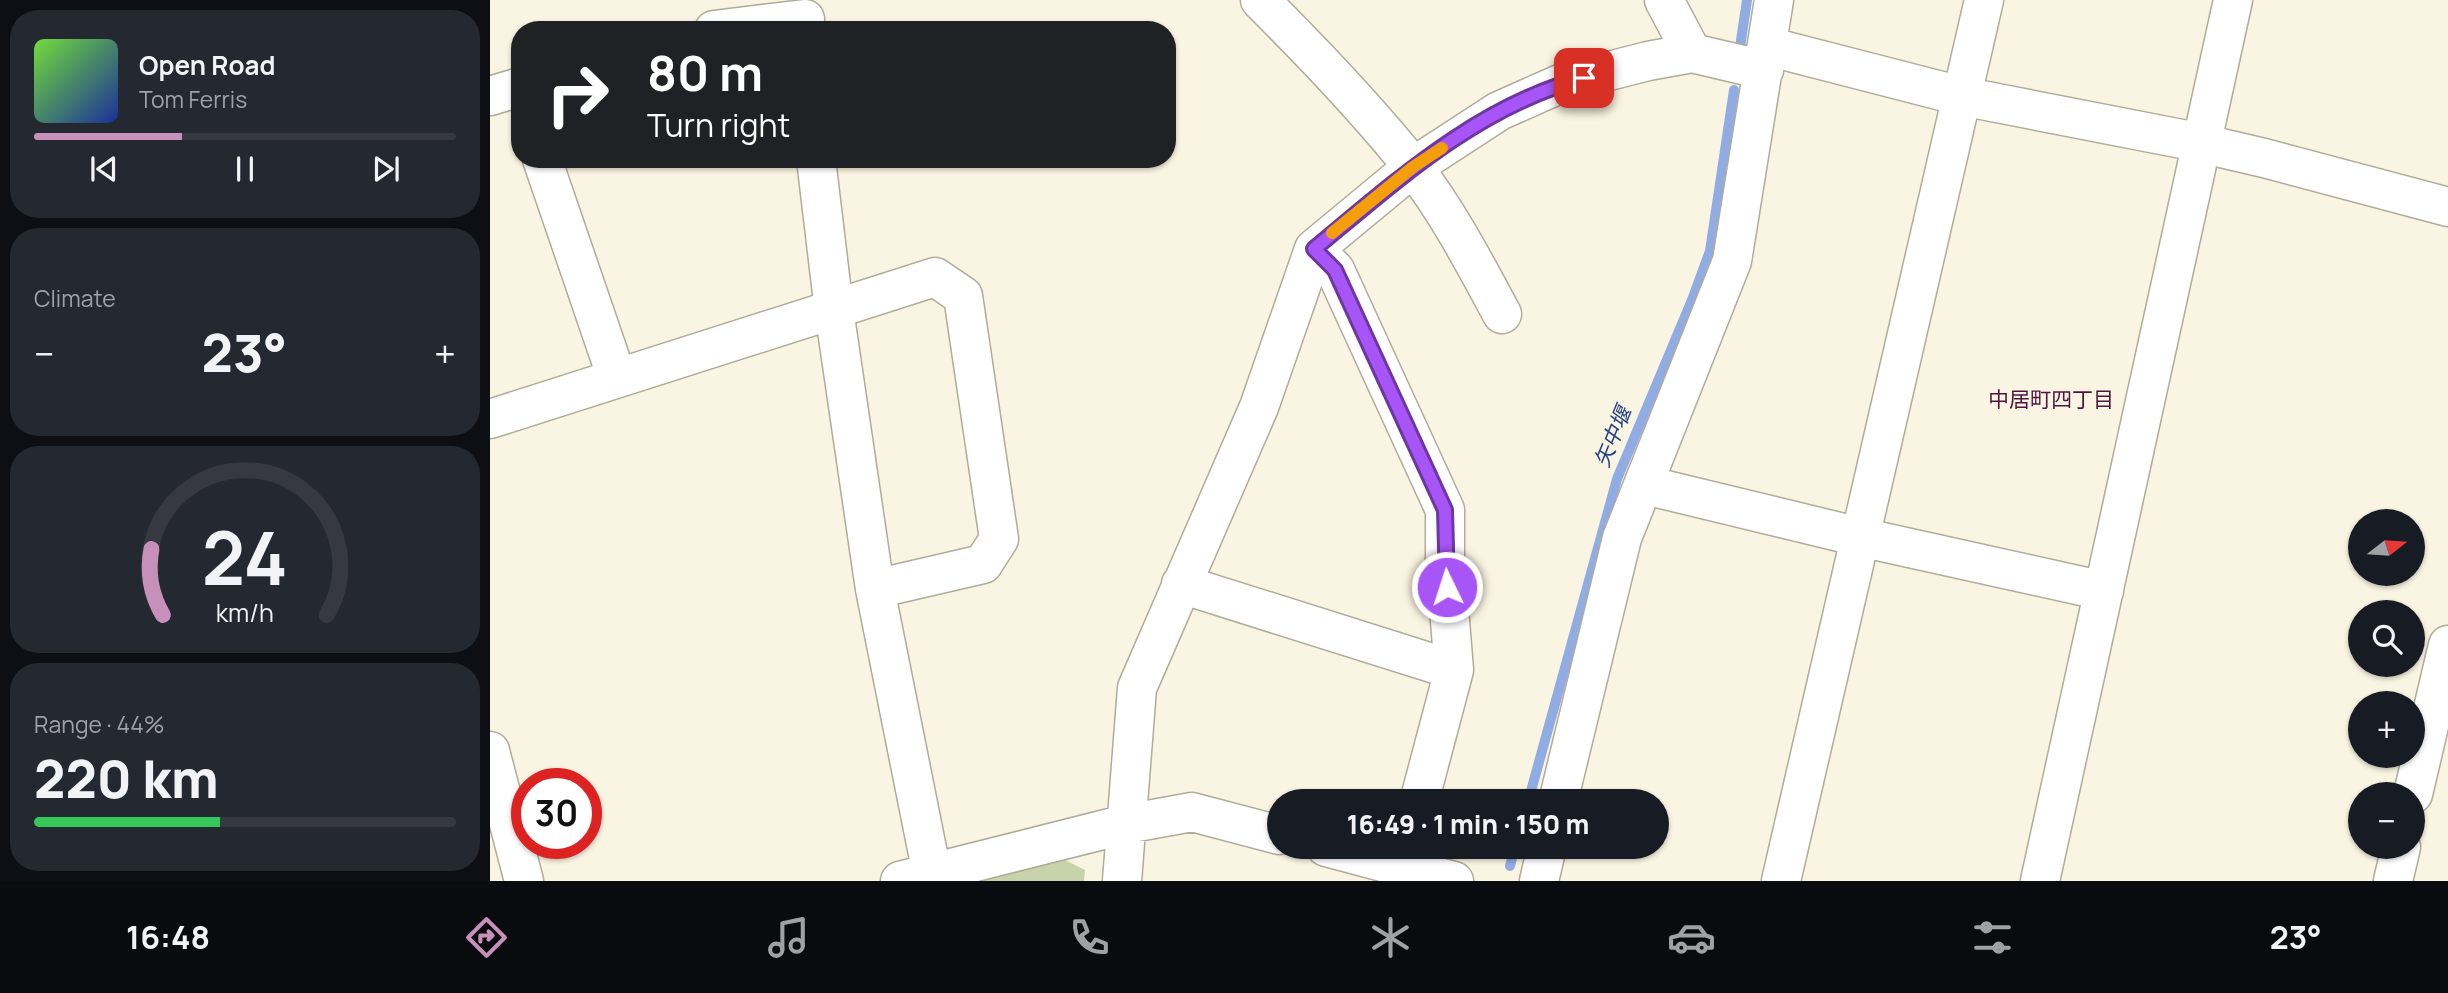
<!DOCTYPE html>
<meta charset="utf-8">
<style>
:root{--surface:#171b24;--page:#242831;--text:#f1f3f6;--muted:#9ea1a6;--line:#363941;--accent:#c790bb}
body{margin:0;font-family:Manrope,"Noto Sans JP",sans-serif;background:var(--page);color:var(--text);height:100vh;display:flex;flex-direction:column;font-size:26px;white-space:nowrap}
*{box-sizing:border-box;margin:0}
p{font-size:23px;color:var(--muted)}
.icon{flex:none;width:38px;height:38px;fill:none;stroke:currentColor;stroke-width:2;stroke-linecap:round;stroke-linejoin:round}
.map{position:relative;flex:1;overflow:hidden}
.side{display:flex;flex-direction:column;gap:10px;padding:10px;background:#0d0f14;width:490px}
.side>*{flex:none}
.hud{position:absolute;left:21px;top:21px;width:665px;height:147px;border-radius:28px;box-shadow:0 2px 5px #0004;background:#202124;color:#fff;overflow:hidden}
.needle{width:46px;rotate:73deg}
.fabs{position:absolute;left:1858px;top:509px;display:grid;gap:14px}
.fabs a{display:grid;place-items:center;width:77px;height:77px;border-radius:50%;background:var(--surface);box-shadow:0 2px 5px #0004;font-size:35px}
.speed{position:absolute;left:21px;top:768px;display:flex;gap:14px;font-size:35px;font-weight:700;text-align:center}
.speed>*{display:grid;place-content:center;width:91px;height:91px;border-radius:50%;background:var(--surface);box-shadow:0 2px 5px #0004;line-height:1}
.speed .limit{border:10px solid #d22;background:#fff;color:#111}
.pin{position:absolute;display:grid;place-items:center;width:60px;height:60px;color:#fff;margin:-30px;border-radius:14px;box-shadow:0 4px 10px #0006}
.me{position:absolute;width:77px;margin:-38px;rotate:356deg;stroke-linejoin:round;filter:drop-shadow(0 0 5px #0008)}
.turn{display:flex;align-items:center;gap:24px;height:147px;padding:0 21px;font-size:32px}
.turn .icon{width:91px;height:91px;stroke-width:2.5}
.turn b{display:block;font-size:49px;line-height:60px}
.big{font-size:52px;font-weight:800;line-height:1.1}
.side .tile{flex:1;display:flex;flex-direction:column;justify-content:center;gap:10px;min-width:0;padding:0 24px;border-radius:28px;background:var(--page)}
.side .dial{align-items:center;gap:0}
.dial svg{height:182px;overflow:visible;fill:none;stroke:var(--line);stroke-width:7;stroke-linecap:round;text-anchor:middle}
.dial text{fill:var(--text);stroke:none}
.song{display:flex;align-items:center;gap:21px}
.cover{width:84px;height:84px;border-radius:10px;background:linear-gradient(135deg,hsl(100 70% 55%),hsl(230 70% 35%))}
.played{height:7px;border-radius:4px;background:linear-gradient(90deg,var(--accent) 35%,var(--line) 35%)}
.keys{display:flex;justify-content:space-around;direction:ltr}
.heat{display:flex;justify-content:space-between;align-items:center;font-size:38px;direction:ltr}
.charge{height:10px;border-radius:5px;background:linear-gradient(90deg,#34c759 44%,var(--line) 0)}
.trip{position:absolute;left:777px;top:789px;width:402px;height:70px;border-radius:35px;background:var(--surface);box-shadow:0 2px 5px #0004;font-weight:800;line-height:70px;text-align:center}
.tab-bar{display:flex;height:112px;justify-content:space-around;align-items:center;background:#090b0e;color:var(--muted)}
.tab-bar .icon{width:49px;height:49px}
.tab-bar .active{color:var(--accent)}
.tab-bar b{font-size:32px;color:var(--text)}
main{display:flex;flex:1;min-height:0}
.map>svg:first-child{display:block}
.green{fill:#c7d4ab}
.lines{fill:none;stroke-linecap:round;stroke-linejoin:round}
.stream{stroke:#90ace2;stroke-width:10}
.minor-casing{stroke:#b1ab9a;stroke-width:41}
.minor{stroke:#fff;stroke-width:38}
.route-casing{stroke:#6d37a1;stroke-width:18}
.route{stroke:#a855f7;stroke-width:12}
.slow{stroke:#f59e0b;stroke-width:12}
.labels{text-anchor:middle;stroke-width:7;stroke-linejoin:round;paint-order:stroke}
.neighbourhood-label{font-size:21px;fill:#4c133c;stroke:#faf4e2}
.water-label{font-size:21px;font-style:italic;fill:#264485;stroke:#faf4e2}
</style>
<main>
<section class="side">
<div class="tile">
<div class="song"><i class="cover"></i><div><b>Open Road</b><p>Tom Ferris</p></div></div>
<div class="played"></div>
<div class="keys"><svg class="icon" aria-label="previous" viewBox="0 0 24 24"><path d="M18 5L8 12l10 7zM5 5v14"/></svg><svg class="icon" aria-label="pause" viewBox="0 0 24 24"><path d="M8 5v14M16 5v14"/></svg><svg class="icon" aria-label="next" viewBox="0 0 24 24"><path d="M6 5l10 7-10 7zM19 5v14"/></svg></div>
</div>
<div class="tile"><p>Climate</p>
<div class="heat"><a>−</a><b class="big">23°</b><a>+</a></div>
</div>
<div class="tile dial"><svg viewBox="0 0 100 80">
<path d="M14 69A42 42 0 1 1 86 69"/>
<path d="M14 69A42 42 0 0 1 9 40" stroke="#c790bb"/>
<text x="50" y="56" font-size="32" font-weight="700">24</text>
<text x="50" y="72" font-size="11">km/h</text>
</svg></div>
<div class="tile"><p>Range · 44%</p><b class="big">220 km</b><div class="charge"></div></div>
</section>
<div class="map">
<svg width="1958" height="881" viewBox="0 0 1958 881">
<rect width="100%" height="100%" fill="#faf4e2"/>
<path class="green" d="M575 860 595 870 594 881H481Z"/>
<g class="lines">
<path class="stream" d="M1249 54 1257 0
M1038 802 1127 479 1202 300 1220 251 1244 90
M1020 866 1025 847"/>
<g class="minor-casing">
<path id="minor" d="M770 0C822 52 877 109 923 167 958 212 985 264 1012 314
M1174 0 1202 53
M224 30 315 19
M1277 46 1471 96 1697 140 1774 158 1958 207
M0 96 30 87
M52 159 127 378
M326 159 344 310 385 589 442 874
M824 249 845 270 955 510V560L964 670 929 802
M0 419 445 277 473 296 509 539 493 564 385 589
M1155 485 1370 537 1614 591
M691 584 964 670
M0 751 34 881
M1923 794 1958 645
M1068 802 1132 538 1242 261 1284 0
M836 847 964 881
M410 881 636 824 702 812 789 835
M632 881 647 688 769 407 824 249 923 167 1009 111 1072 83 1158 61 1202 53 1274 70
M1049 881 1057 847
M1291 881 1494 0
M1550 881 1743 0
M1903 881 1911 847"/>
</g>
<use href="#minor" class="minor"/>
</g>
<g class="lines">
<g class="route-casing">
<path id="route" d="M957 587 955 510 845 270 824 249C905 182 989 105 1094 78"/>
</g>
<use href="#route" class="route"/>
<path class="slow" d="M842 233 923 167 952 148"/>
</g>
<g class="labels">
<g class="neighbourhood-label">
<text x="1561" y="407">中居町四丁目</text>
</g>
<g class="water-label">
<text transform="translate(1123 437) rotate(-68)" y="7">矢中堰</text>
</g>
</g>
</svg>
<div class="fabs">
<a><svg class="needle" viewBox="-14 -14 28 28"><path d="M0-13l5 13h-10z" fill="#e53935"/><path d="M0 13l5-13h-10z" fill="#9ea1a6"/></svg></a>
<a><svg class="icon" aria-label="search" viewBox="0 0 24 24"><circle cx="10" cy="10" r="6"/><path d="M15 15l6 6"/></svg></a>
<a>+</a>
<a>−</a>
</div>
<div class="speed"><div class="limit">30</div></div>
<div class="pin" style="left:1094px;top:78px;background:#d93025"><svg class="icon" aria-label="arrive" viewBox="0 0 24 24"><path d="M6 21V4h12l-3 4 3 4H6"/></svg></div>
<svg class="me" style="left:957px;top:587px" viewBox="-20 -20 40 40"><circle r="17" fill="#a855f7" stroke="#fff" stroke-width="3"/><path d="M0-11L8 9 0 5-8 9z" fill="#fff"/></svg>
<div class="trip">16:49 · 1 min · 150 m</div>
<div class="hud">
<div class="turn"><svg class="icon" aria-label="right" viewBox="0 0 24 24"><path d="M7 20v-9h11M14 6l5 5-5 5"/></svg><div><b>80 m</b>Turn right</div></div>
</div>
</div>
</main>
<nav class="tab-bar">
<b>16:48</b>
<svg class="icon active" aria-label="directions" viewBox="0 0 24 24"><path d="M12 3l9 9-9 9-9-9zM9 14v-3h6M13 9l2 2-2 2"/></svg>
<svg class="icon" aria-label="music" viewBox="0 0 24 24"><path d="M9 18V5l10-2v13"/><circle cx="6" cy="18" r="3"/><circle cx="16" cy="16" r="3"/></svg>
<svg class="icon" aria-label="phone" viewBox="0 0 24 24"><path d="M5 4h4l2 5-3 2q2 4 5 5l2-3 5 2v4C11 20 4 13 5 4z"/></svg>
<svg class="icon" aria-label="climate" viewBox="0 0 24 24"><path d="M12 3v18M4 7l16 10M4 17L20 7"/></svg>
<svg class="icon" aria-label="car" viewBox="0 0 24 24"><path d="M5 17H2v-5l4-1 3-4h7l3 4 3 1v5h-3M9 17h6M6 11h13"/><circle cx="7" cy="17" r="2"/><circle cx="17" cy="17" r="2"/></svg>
<svg class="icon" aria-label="filters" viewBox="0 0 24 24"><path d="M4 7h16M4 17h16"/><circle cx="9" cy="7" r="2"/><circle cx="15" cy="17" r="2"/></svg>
<b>23°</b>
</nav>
